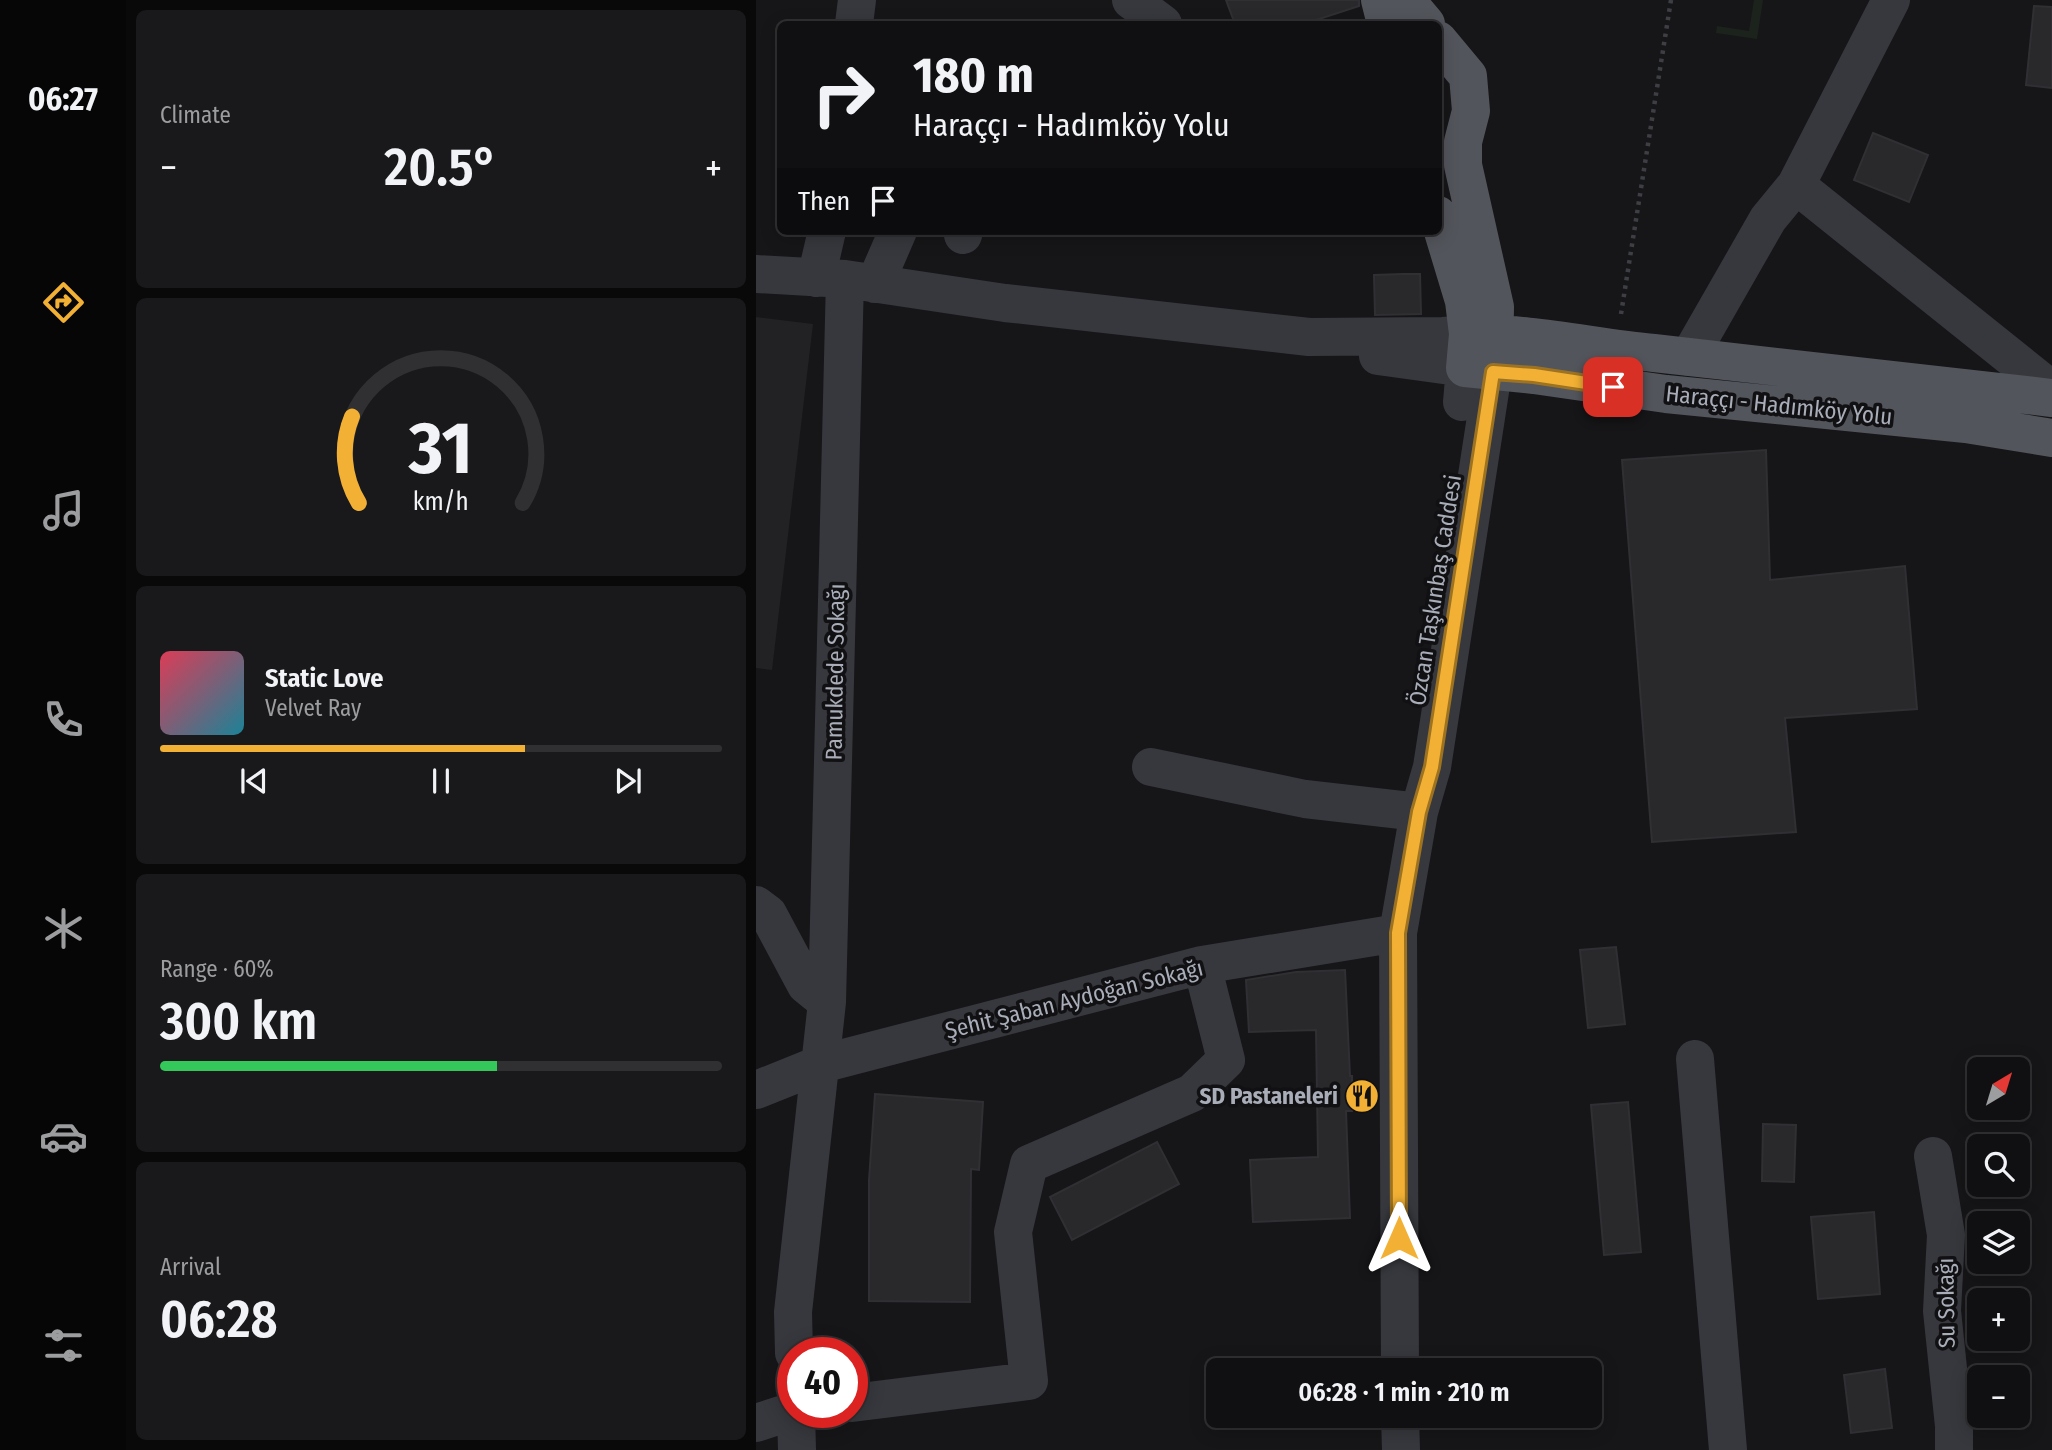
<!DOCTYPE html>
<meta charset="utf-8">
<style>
:root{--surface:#101012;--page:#19191b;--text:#f1f3f6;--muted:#9c9d9f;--line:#303032;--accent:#f2b134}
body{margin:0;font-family:"Fira Sans Condensed",sans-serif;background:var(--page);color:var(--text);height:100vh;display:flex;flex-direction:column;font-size:26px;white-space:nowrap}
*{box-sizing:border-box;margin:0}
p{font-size:23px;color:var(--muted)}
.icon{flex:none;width:38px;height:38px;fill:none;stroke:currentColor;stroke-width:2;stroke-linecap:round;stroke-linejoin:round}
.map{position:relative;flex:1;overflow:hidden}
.panel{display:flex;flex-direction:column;gap:10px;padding:10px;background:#09090a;width:630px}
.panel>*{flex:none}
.banner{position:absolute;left:21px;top:21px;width:665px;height:214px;border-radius:10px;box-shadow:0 4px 18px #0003,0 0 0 2px var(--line);background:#101012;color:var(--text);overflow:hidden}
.needle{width:46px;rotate:38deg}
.buttons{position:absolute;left:1211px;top:1057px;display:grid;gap:14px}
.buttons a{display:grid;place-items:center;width:63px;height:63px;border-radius:10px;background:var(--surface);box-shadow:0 4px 18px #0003,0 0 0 2px var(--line);font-size:35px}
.speed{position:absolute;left:21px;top:1337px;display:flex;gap:14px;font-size:35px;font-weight:700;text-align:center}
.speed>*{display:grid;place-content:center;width:91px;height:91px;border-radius:50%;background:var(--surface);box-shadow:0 4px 18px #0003,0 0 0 2px var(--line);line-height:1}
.speed .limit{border:10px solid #d22;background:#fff;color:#111}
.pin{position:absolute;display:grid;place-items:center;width:60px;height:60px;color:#fff;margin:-30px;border-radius:14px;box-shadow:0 4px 10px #0006}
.me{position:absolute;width:77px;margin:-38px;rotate:0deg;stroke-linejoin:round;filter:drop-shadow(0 0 5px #0008)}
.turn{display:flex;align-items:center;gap:24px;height:147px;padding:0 21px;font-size:32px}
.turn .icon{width:91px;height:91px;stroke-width:2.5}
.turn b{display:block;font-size:49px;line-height:60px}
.then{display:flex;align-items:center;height:66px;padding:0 21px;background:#0003;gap:14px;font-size:26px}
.big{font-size:52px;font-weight:600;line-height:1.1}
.panel .widget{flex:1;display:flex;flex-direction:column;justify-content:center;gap:10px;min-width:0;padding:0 24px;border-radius:10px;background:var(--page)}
.panel .dial{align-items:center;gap:0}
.dial svg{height:182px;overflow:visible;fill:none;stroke:var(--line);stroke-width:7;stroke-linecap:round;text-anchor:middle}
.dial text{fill:var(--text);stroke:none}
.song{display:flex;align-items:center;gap:21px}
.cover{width:84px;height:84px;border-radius:10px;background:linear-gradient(135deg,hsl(350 70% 55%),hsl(190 70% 35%))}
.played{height:7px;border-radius:4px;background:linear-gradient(90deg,var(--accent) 65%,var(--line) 65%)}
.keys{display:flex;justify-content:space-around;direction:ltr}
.heat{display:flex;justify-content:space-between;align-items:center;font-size:38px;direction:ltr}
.charge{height:10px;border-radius:5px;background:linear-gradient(90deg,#34c759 60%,var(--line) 0)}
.trip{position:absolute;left:450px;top:1358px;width:396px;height:70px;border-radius:10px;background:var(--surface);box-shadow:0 4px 18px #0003,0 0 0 2px var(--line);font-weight:600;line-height:70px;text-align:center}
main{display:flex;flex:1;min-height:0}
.tabs{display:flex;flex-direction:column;width:126px;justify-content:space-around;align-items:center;background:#060607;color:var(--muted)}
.tabs .icon{width:49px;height:49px}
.tabs .active{color:var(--accent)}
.tabs b{font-size:32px;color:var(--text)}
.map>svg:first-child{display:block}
.built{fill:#222225}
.green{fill:#1c231d}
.building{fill:#29292c;stroke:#303034;stroke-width:2}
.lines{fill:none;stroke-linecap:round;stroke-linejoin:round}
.path{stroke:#3d3f44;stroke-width:4.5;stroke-dasharray:3.5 5;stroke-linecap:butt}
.minor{stroke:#37383d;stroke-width:38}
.major{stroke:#53555c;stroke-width:38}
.route-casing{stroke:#9d7322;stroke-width:18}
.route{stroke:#f2b134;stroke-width:12}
.labels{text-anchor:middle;stroke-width:7;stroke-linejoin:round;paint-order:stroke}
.street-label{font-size:23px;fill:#a8adb8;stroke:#111113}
.poi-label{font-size:23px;font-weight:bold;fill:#a8adb8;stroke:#111113;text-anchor:end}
</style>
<main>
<nav class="tabs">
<b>06:27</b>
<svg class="icon active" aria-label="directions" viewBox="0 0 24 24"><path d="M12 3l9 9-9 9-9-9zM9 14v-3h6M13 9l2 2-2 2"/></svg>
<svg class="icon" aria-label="music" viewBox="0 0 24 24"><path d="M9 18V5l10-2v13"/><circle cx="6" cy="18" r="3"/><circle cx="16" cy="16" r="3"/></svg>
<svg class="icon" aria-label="phone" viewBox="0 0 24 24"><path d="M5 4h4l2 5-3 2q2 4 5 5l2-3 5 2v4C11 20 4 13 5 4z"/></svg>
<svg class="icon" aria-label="climate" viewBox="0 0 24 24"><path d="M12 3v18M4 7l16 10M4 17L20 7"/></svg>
<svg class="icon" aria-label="car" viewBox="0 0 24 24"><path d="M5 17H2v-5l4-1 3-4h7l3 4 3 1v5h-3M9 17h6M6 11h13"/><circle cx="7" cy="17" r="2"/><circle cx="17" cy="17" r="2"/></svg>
<svg class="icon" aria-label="filters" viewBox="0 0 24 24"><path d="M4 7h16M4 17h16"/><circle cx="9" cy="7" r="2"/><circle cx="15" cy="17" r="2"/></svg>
</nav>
<section class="panel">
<div class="widget"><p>Climate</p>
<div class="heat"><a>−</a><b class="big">20.5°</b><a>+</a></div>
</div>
<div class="widget dial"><svg viewBox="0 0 100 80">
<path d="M14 69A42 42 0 1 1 86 69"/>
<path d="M14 69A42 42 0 0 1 11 31" stroke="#f2b134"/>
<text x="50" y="56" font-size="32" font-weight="700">31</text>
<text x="50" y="72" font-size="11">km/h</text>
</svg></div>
<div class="widget">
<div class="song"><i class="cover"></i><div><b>Static Love</b><p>Velvet Ray</p></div></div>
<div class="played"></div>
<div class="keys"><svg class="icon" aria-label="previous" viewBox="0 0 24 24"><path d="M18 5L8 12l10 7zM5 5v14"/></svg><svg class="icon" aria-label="pause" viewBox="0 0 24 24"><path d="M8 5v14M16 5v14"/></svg><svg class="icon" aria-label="next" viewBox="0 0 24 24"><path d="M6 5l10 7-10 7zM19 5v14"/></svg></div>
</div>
<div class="widget"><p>Range · 60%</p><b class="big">300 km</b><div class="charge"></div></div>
<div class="widget"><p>Arrival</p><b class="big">06:28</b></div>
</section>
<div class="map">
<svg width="1296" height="1450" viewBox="0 0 1296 1450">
<rect width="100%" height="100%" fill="#161618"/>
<path class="built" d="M0 317 57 324 16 670 0 668Z"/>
<path class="green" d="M998 0H1007L1001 39 960 33 961 26 993 31Z"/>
<path class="building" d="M470 0H603V6L548 24H479Z
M1278 6 1296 7V88L1270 85Z
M1117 133 1172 155 1153 202 1098 180Z
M647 274H664L665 314 619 315 618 275Z
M1010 450 1014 580 1149 566 1161 709 1029 718 1040 832 896 842 866 460Z
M860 947 869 1024 832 1028 824 950Z
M589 970 594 1076H596V1111H590L594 1218 497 1222 494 1160 562 1157 560 1030 493 1032 490 980 540 972Z
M119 1094 227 1102 223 1170 215 1169 214 1302 113 1301V1180Z
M872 1102 885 1252 848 1255 835 1105Z
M1007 1124 1040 1125 1038 1182 1006 1181Z
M401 1142 423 1184 316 1240 294 1197Z
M1118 1212 1124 1294 1062 1299 1055 1217Z
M1129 1369 1136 1428 1095 1433 1088 1375Z"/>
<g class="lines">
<path class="path" d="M865 314 915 0"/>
<path class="minor" d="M375 0 407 24
M98 24 101 0
M1040 185 1296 390
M207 235 208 231
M0 274 89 279 249 303 553 337 687 336 712 334
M60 278 71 231
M119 284 142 231
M622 356 709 368 706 402
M933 357 1012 219 1040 185 1135 0
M395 767 549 799 663 812
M0 905 12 914 50 985 71 1002
M939 1059 972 1450
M0 1090 65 1064 446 965 642 933
M1177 1156 1190 1235 1186 1311 1198 1426V1450
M38 1353 37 1312 71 1002 89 279
M644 1370 642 933 663 812 676 767 737 372
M96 1403 273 1381 257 1232 273 1164 436 1093 470 1060 446 965
M40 1412 41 1450
M644 1416 645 1450
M0 1423 37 1411"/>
<path class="major" d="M624 0 630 24
M650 0 670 24
M682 40 712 76 715 111 707 142V165L739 307 738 359
M682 215 708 301 712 334 709 368 778 375 910 394 1210 424 1296 438
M712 334C775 332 835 347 898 353 1030 368 1163 383 1296 398"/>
</g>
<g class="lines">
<g class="route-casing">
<path id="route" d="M643 1238 642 933 663 812 676 767 737 372 778 375 857 387"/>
</g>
<use href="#route" class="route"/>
</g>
<defs>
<g id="restaurant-disc" transform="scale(1.75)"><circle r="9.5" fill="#f2b134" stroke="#111113"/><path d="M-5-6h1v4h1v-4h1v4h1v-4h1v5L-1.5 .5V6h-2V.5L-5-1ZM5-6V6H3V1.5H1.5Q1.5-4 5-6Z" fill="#111"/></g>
</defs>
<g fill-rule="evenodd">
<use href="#restaurant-disc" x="606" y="1096"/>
</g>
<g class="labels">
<g class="street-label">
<text transform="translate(1023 405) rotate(6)" y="8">Haraççı - Hadımköy Yolu</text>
<text transform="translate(679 590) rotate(-81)" y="8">Özcan Taşkınbaş Caddesi</text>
<text transform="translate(79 672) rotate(-89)" y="8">Pamukdede Sokağı</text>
<text transform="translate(318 999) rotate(-14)" y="8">Şehit Şaban Aydoğan Sokağı</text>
<text transform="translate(1190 1303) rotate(-91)" y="8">Su Sokağı</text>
</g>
<g class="poi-label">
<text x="582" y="1104">SD Pastaneleri</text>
</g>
</g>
</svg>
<div class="buttons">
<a><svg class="needle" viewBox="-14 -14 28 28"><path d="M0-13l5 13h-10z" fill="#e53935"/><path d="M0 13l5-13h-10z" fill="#9c9d9f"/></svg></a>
<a><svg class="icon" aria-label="search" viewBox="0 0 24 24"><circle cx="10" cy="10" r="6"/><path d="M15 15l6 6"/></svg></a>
<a><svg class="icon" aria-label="layers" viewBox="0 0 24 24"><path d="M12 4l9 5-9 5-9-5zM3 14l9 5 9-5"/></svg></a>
<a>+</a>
<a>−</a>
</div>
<div class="speed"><div class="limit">40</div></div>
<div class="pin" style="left:857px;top:387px;background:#d93025"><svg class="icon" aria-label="arrive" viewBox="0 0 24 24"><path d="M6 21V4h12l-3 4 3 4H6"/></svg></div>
<svg class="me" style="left:643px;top:1238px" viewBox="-20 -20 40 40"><path d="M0-17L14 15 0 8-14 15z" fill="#f2b134" stroke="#fff" stroke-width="4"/></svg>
<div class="trip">06:28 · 1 min · 210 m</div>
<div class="banner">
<div class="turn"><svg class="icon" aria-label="right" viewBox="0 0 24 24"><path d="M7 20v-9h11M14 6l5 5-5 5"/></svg><div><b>180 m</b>Haraççı - Hadımköy Yolu</div></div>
<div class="then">Then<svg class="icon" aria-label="arrive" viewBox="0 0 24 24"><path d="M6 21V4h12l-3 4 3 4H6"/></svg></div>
</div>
</div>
</main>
